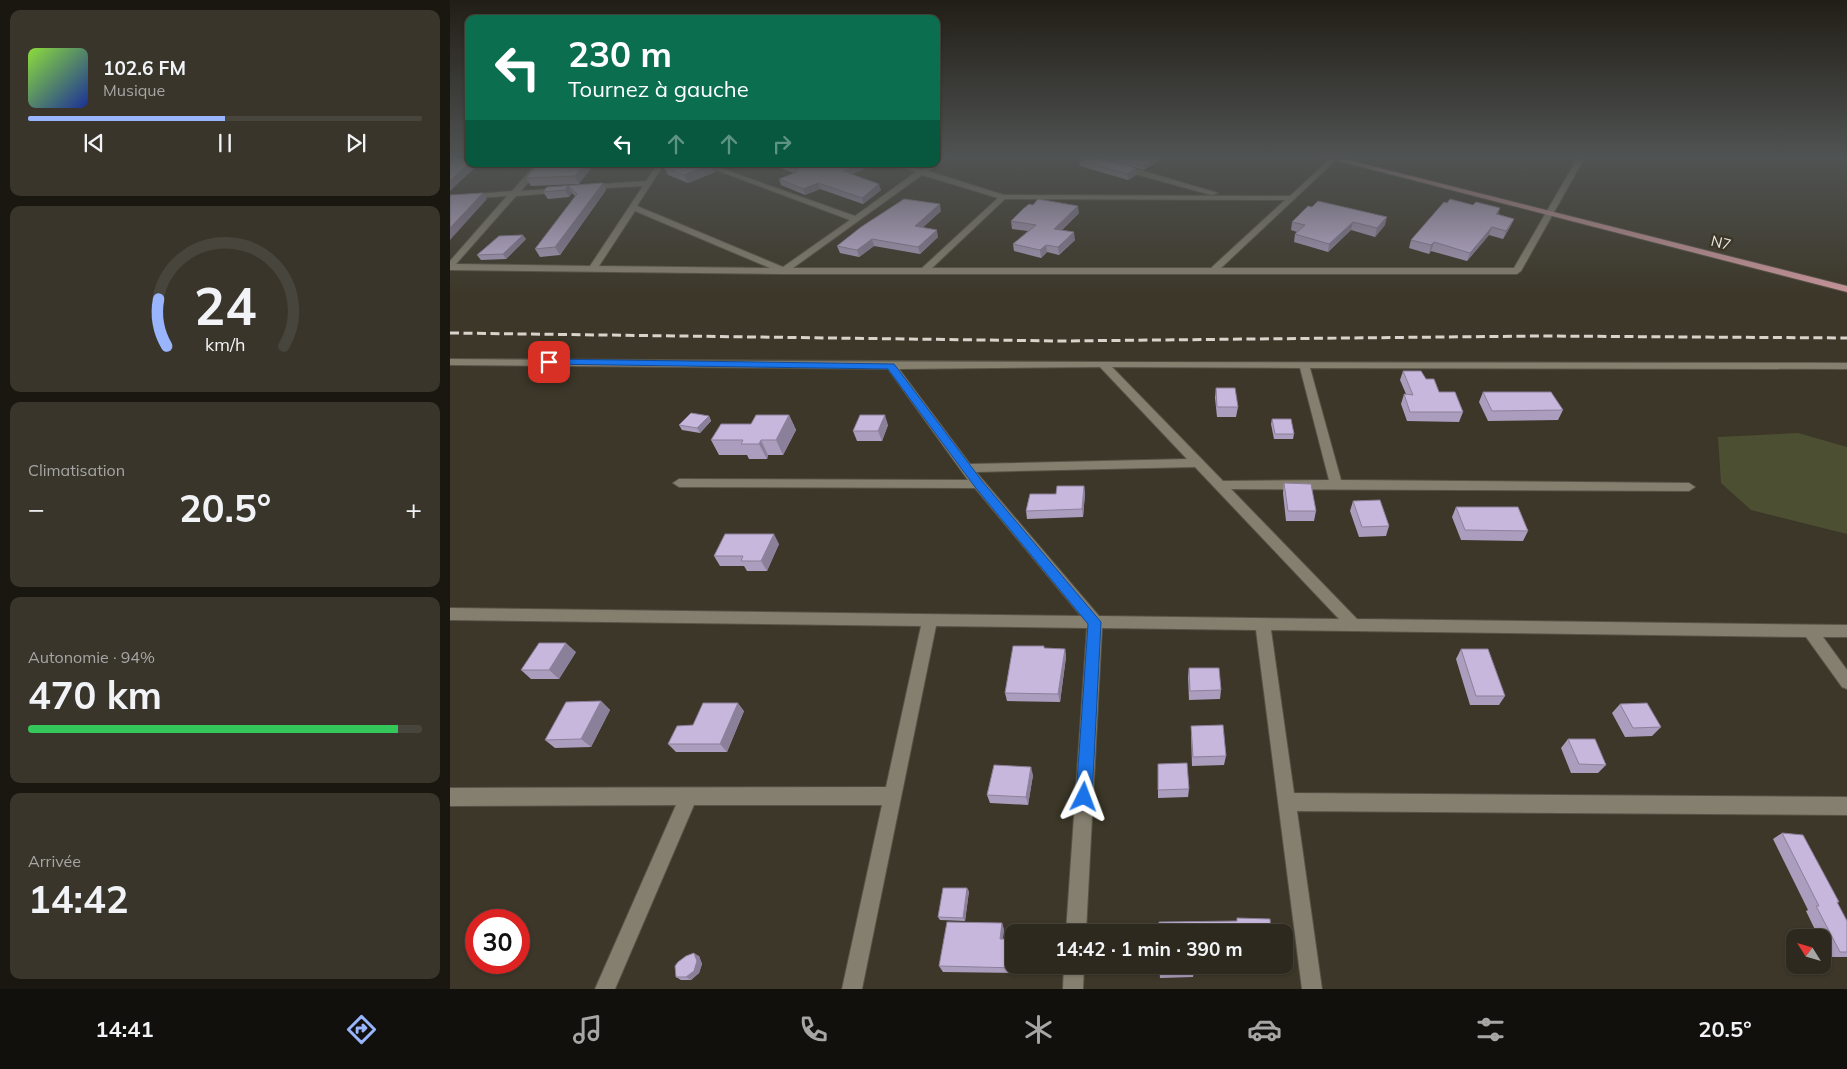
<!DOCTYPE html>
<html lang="fr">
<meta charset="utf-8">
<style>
:root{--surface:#2d291e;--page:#39352b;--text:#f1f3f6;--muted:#a7a6a4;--line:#48453c;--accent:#99b5fd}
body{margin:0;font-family:Mulish,sans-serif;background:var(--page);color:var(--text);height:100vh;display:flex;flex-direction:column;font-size:19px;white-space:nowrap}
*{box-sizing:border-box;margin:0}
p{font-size:16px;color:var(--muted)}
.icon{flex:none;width:28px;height:28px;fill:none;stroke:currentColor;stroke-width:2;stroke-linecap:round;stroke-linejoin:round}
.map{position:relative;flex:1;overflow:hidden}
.panel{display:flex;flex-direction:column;gap:10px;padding:10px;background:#191710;width:450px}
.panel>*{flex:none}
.guide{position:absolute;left:15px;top:15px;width:475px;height:152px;border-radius:10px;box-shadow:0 1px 4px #0004,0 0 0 1px var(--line);background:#0b6e4f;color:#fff;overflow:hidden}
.needle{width:32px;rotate:307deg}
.tools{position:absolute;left:1336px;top:929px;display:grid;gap:10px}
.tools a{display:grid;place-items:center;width:45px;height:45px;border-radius:10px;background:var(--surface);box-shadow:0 1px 4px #0004,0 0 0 1px var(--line);font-size:25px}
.speed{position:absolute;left:15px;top:909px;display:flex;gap:10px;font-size:25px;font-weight:700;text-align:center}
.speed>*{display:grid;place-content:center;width:65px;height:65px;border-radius:50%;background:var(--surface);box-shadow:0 1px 4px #0004,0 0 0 1px var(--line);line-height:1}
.speed .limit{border:8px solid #d22;background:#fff;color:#111}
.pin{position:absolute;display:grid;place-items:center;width:42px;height:42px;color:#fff;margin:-21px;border-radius:10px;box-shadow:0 2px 8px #0006}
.me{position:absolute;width:55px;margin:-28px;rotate:3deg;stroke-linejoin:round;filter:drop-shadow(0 0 4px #0008)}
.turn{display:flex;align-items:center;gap:18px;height:105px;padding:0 20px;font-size:22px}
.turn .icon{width:65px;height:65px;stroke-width:2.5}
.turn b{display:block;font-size:35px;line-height:42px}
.lanes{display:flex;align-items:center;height:48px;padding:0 20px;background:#0003;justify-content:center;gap:25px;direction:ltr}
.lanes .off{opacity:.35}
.big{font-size:38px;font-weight:700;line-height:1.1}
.panel .tile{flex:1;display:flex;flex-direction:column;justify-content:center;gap:8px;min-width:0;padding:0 18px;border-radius:10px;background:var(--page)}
.panel .dial{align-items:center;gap:0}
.dial svg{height:130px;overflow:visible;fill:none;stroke:var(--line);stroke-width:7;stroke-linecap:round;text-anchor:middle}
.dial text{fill:var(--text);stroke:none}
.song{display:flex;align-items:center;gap:15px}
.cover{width:60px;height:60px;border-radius:8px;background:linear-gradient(135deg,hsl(90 70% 55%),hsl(230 70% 35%))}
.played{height:5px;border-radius:2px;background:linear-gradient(90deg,var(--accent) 50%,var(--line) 50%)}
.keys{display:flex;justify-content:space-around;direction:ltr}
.heat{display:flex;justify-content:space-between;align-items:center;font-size:28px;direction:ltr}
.charge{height:8px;border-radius:4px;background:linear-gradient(90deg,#34c759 94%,var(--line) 0)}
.trip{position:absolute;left:555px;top:924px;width:288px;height:50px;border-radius:10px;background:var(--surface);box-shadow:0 1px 4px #0004,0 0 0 1px var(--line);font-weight:700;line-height:50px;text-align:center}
.tabs{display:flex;height:80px;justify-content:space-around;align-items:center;background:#12100c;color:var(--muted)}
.tabs .icon{width:35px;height:35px}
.tabs .selected{color:var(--accent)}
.tabs b{font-size:22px;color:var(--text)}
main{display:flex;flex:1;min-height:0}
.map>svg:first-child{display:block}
.green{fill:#4d4f32}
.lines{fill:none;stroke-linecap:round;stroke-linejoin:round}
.minor-casing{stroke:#575346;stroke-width:2}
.major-casing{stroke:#575346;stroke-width:2}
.minor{fill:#857f6f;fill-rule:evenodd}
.major{fill:#c8959a;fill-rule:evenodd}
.rail{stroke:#d8d4cb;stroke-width:3;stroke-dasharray:9 4.5;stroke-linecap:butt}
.wall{fill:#ab9dbd}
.shaded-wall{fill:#8b809a}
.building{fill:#c7b7dc;stroke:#8b809a}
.route{fill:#1a73e8;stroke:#114b97}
.labels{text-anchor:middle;stroke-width:5;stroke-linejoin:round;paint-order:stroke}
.far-street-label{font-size:15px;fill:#ece9e0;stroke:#3c3728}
</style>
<main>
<section class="panel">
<div class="tile">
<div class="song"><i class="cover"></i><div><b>102.6 FM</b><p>Musique</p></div></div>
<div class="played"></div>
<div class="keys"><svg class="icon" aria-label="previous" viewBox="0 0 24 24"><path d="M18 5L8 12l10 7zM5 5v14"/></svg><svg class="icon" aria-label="pause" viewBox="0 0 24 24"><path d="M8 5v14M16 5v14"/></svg><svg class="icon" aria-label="next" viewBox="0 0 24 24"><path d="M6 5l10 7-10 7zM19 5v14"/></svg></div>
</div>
<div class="tile dial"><svg viewBox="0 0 100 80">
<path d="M14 69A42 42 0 1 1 86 69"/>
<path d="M14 69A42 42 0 0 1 9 40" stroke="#99b5fd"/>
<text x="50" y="56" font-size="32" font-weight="700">24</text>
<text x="50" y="72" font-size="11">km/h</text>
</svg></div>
<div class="tile"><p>Climatisation</p>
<div class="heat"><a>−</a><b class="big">20.5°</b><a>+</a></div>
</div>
<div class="tile"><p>Autonomie · 94%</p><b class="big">470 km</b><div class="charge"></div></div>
<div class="tile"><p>Arrivée</p><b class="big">14:42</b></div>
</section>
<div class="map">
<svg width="1397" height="989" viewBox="0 0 1397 989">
<rect width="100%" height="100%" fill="#3c3728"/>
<path class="green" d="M1348 433 1397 447V534L1301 510 1271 483 1268 437Z"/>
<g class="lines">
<g class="minor-casing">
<path id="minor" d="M493 157H502L478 171 554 195 840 196 882 157H889L771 268H1064L1128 157H1135L1071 271 1067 274H334L0 270V261L57 196 0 200V196L62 191 86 164H94L71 191 111 188H114V192L66 196 6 264 140 266 193 186 139 189H136V185L196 181 208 164H214L187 206 333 267 400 220 250 164H259L405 216 466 172 443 164H453L471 169 481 164H486V161ZM472 175 548 198 472 268H343ZM555 199 835 200 761 268H482ZM185 211 320 268 149 266Z
M667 165H673L768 193 761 195 667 169Z
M0 359C466 363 931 362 1397 363V369L860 368 891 480 1239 483 1245 487 1239 491 781 489 907 619 1397 625V637H1373L1397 670V689L1392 687 1356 637 821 630 844 793 1397 797V815L847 811 872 989H852L806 630 652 628 636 932H616L637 628 486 626 412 989H392L432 805H244L165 989H145L226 805 0 806V788L436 787 471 626 0 620V608L631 616 525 488 229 487 223 483 229 479 518 480 438 369 0 365ZM650 367 737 459 520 464 449 369ZM662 367 850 368 879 480 773 481ZM745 467 889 619 649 616 526 472Z
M614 965H634L633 989H613Z"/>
</g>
<g class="major-casing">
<path id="major" d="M873 157H886L1397 286V292Z"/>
</g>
<use href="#minor" class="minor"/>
<use href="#major" class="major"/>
<path class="rail" d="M0 333 611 341 1090 336 1397 338"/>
</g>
<path class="wall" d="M651 157H714L694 170Z
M629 160 686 168V175L678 180 630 166Z
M88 164H144L129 184 81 186 76 178Z
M264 164H283L275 168Z
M319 164H415L416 168 402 174 431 190 413 204 370 189 355 195 331 185 329 179 344 173Z
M214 167 265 172 238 183 218 175Z
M153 183 156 190 110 255 90 257 85 249 125 196 122 193 119 197 98 199 93 192 97 187Z
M997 203 1050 208 1048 214 1064 219 1060 227 1053 239 1039 235 1017 261 981 251 979 254 959 248 961 240Z
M858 206 935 225 925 237 901 230 878 252 844 242 845 234 847 232 841 230 842 222Z
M491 211 473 227 488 237 470 254 424 246 409 257 390 253 387 246Z
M629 213 612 230 625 240 609 255 597 252 591 258 564 251 563 244 578 231 562 229 561 221Z
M76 239 56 259 31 260 27 255Z
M953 371 976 379 989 392 1013 412 1009 422 957 421 951 404 954 394H956L950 380Z
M766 388 788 407 786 417H767L765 398Z
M1033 392 1113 410 1108 420 1038 421 1029 402Z
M339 415 346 430 333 455H318L317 459H299L297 455H269L261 440 301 424Z
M259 416 261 421 250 433 232 430 229 425Z
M822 419 844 434 843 439H824L821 424Z
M438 425 432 441H407L403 431Z
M834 483 866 511 864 521H836L833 493Z
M634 486 635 494 633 517 577 519 576 511 606 494Z
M903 501 939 526 936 536 909 537 900 511Z
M1006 507 1078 531 1073 541 1011 540 1002 517Z
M329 544 317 571H297L294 566H270L264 556Z
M594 646V648L615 649 616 657 610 702 557 701 555 693Z
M1011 649 1055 696 1049 705H1020L1006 659Z
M126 652 109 679H81L71 670Z
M739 668 771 690 770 699 739 700 738 677Z
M151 701 160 710 141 747 105 748 95 740Z
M1170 704 1211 727 1202 736 1175 737 1162 713Z
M294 711 277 752H226L218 744 243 725Z
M741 726 776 756 774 765 742 766 741 735Z
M1118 739 1156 765 1148 773H1121L1111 748Z
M708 764 739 789 738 797 708 798Z
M583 775 578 805 540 803 537 795Z
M1332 833 1389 902 1387 903 1397 921V957H1379L1372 944V938H1369L1356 911 1358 910 1323 839Z
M519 891 515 921 490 920 488 917Z
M554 929 553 939 564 965H570L569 973 493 972 489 966Z
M249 956 252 964 249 973 241 980H231L226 977Z
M709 965H744V971L743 977 710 978Z"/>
<path class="shaded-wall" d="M708 157H714L694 170V166Z
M19 163 29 164 0 191V181Z
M135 164H144L129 184 125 176Z
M260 164H262L265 172 238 183 234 175Z
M273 164H283L275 168Z
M410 164H415L416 168 395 177 393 171Z
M686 168V175L678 180 677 174Z
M153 183 156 190 110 255 105 247Z
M368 183 370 189 355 195 353 189Z
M429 184 431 190 413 204 412 198Z
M118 186 122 193 119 197 115 190Z
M33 193 37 199 0 240V228Z
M490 204 491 211 467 233 465 226Z
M628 206 629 213 605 237 604 229Z
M937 217 935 225 925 237 927 228Z
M1064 219 1060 227 1053 239 1056 231Z
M903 222 901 230 878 252 879 244Z
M1042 227 1039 235 1017 261 1020 253Z
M487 230 488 237 470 254 468 247Z
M624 232 625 240 609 255 608 247Z
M73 235 76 239 56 259 53 254Z
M422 239 424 246 409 257 407 250Z
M984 242 981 251 979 254 981 245Z
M596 245 597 252 591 258 590 250Z
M339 415 346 430 333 455 326 440Z
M435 415 438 425 432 441 428 431Z
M259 416 261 421 250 433 247 428Z
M311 440 318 455 317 459 309 444Z
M634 486 635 494 633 517 632 509Z
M324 534 329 544 317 571 311 561Z
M116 643 126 652 109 679 99 670Z
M615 649 616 657 610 702 608 694Z
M151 701 160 710 141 747 131 739Z
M288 703 294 711 277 752 270 744Z
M581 767 583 775 578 805 576 797Z
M517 888 519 891 515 921 513 918Z
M552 923 554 929 552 944 550 939Z
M244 953 249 956 252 964 249 973 241 980 236 977Z
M567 965H570L569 973 567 968Z"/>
<path class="building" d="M2 157H19V163L0 181V158Z
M633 157H648L686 168 677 174 629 160Z
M665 157H708L694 166Z
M88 164H135L125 176 76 178Z
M222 164H260L234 175 214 167Z
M334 164H410L393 171 429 184 412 198 368 183 353 189 329 179 347 172 344 171 348 169Z
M153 183 105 247 85 249 127 194 118 186 115 190 93 192 97 187Z
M33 193 0 228V195Z
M454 199 490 204 465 226 487 230 468 247 422 239 407 250 387 246 411 227Z
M588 199 628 206 604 229 624 232 608 247 596 245 590 250 563 244 586 225 561 221 573 209 579 204 583 205Z
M1000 199 1023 205 1026 202 1050 208 1046 214 1064 219 1056 231 1042 227 1020 253 984 242 981 245 961 240 994 202 997 203Z
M868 201 937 217 927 228 903 222 879 244 845 234 855 225 842 222 858 206 862 207Z
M73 235 53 254 27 255 49 236Z
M953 371H971L976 379H984L989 392H1005L1013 412H960L954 394 963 395Z
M766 388H785L788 407H767Z
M1033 392H1101L1113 410 1042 411Z
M241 413 259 416 247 428 229 425Z
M306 415H339L326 440H311L309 444H291L293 440H261L271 424H301Z
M410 415H435L428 431H403Z
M822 419H841L844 434H825Z
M834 483 861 484 866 511H838Z
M607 486H634L632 509 576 511 580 494H606Z
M930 500 939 526 912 527 903 501Z
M1006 507H1068L1078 531 1015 530Z
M275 534H324L311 561H291L293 556H264Z
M89 643H116L99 670H71Z
M563 646H594V648L615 649 608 694 555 693Z
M1011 649H1038L1055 696H1026Z
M739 668H769L771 690 740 691Z
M151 701 131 739 95 740 116 702Z
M253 703H288L270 744H218L227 726 243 725Z
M1197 703 1211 727 1183 728 1170 704Z
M773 725 776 756 743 757 741 726Z
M1118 739H1145L1156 765 1129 764Z
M737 763 739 789 708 790V764Z
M544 765 581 767 576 797 537 795Z
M1332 833 1353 835 1389 902H1387L1397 921V952H1390L1366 906H1369Z
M493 888H517L513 918 488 917Z
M787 918 820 919 821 932H709V922L787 921Z
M497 922 552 923 550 939H564V965H567V968L489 966Z
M244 953 247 961 244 971 236 977H226L225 966 228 962 236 956Z
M710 965H744V971L710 972Z"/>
<linearGradient id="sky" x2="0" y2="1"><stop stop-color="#211e16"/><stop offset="0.53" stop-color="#505353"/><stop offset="1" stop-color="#505353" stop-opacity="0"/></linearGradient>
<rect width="1397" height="296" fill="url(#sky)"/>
<path class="route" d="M99 359 444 364 532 481 651 622 642 797 640 802 634 805 629 802 626 797 638 624 525 487 438 369 95 364V360Z"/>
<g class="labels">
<g class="far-street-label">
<text transform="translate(1271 243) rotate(14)" y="5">N7</text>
</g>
</g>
</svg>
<div class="tools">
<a><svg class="needle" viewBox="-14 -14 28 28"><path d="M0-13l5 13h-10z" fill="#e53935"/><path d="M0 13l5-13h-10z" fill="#a7a6a4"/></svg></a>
</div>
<div class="speed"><div class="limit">30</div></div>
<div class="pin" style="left:99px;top:362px;background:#d93025"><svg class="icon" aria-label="arrive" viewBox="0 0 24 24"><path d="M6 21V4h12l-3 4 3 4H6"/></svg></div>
<svg class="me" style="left:634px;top:797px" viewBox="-20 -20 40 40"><path d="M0-17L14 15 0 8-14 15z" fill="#1a73e8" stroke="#fff" stroke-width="4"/></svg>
<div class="trip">14:42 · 1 min · 390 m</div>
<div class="guide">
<div class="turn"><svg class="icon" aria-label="left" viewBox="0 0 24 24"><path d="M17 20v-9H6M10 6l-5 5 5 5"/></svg><div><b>230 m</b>Tournez à gauche</div></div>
<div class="lanes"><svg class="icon" aria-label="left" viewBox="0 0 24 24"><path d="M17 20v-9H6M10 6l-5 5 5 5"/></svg><svg class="icon off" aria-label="ahead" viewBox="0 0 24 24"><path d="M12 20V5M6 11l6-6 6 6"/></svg><svg class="icon off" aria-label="ahead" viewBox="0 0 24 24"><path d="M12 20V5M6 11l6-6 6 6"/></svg><svg class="icon off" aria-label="right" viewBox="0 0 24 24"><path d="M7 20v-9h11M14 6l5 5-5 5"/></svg></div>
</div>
</div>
</main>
<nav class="tabs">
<b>14:41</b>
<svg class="icon selected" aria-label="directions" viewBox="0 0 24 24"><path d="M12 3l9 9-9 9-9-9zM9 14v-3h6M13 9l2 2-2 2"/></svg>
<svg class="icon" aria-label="music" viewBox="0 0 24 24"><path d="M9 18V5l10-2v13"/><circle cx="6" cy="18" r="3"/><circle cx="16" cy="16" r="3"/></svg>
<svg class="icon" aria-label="phone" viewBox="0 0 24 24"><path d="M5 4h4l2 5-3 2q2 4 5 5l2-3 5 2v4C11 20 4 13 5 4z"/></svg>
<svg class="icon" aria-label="climate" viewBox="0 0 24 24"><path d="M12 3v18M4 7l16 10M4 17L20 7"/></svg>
<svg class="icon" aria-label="car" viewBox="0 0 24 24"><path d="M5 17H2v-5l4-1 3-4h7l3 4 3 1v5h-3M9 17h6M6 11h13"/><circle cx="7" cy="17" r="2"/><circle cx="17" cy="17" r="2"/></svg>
<svg class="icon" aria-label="filters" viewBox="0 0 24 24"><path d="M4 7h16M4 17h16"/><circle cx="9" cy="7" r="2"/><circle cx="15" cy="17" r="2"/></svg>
<b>20.5°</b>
</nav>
